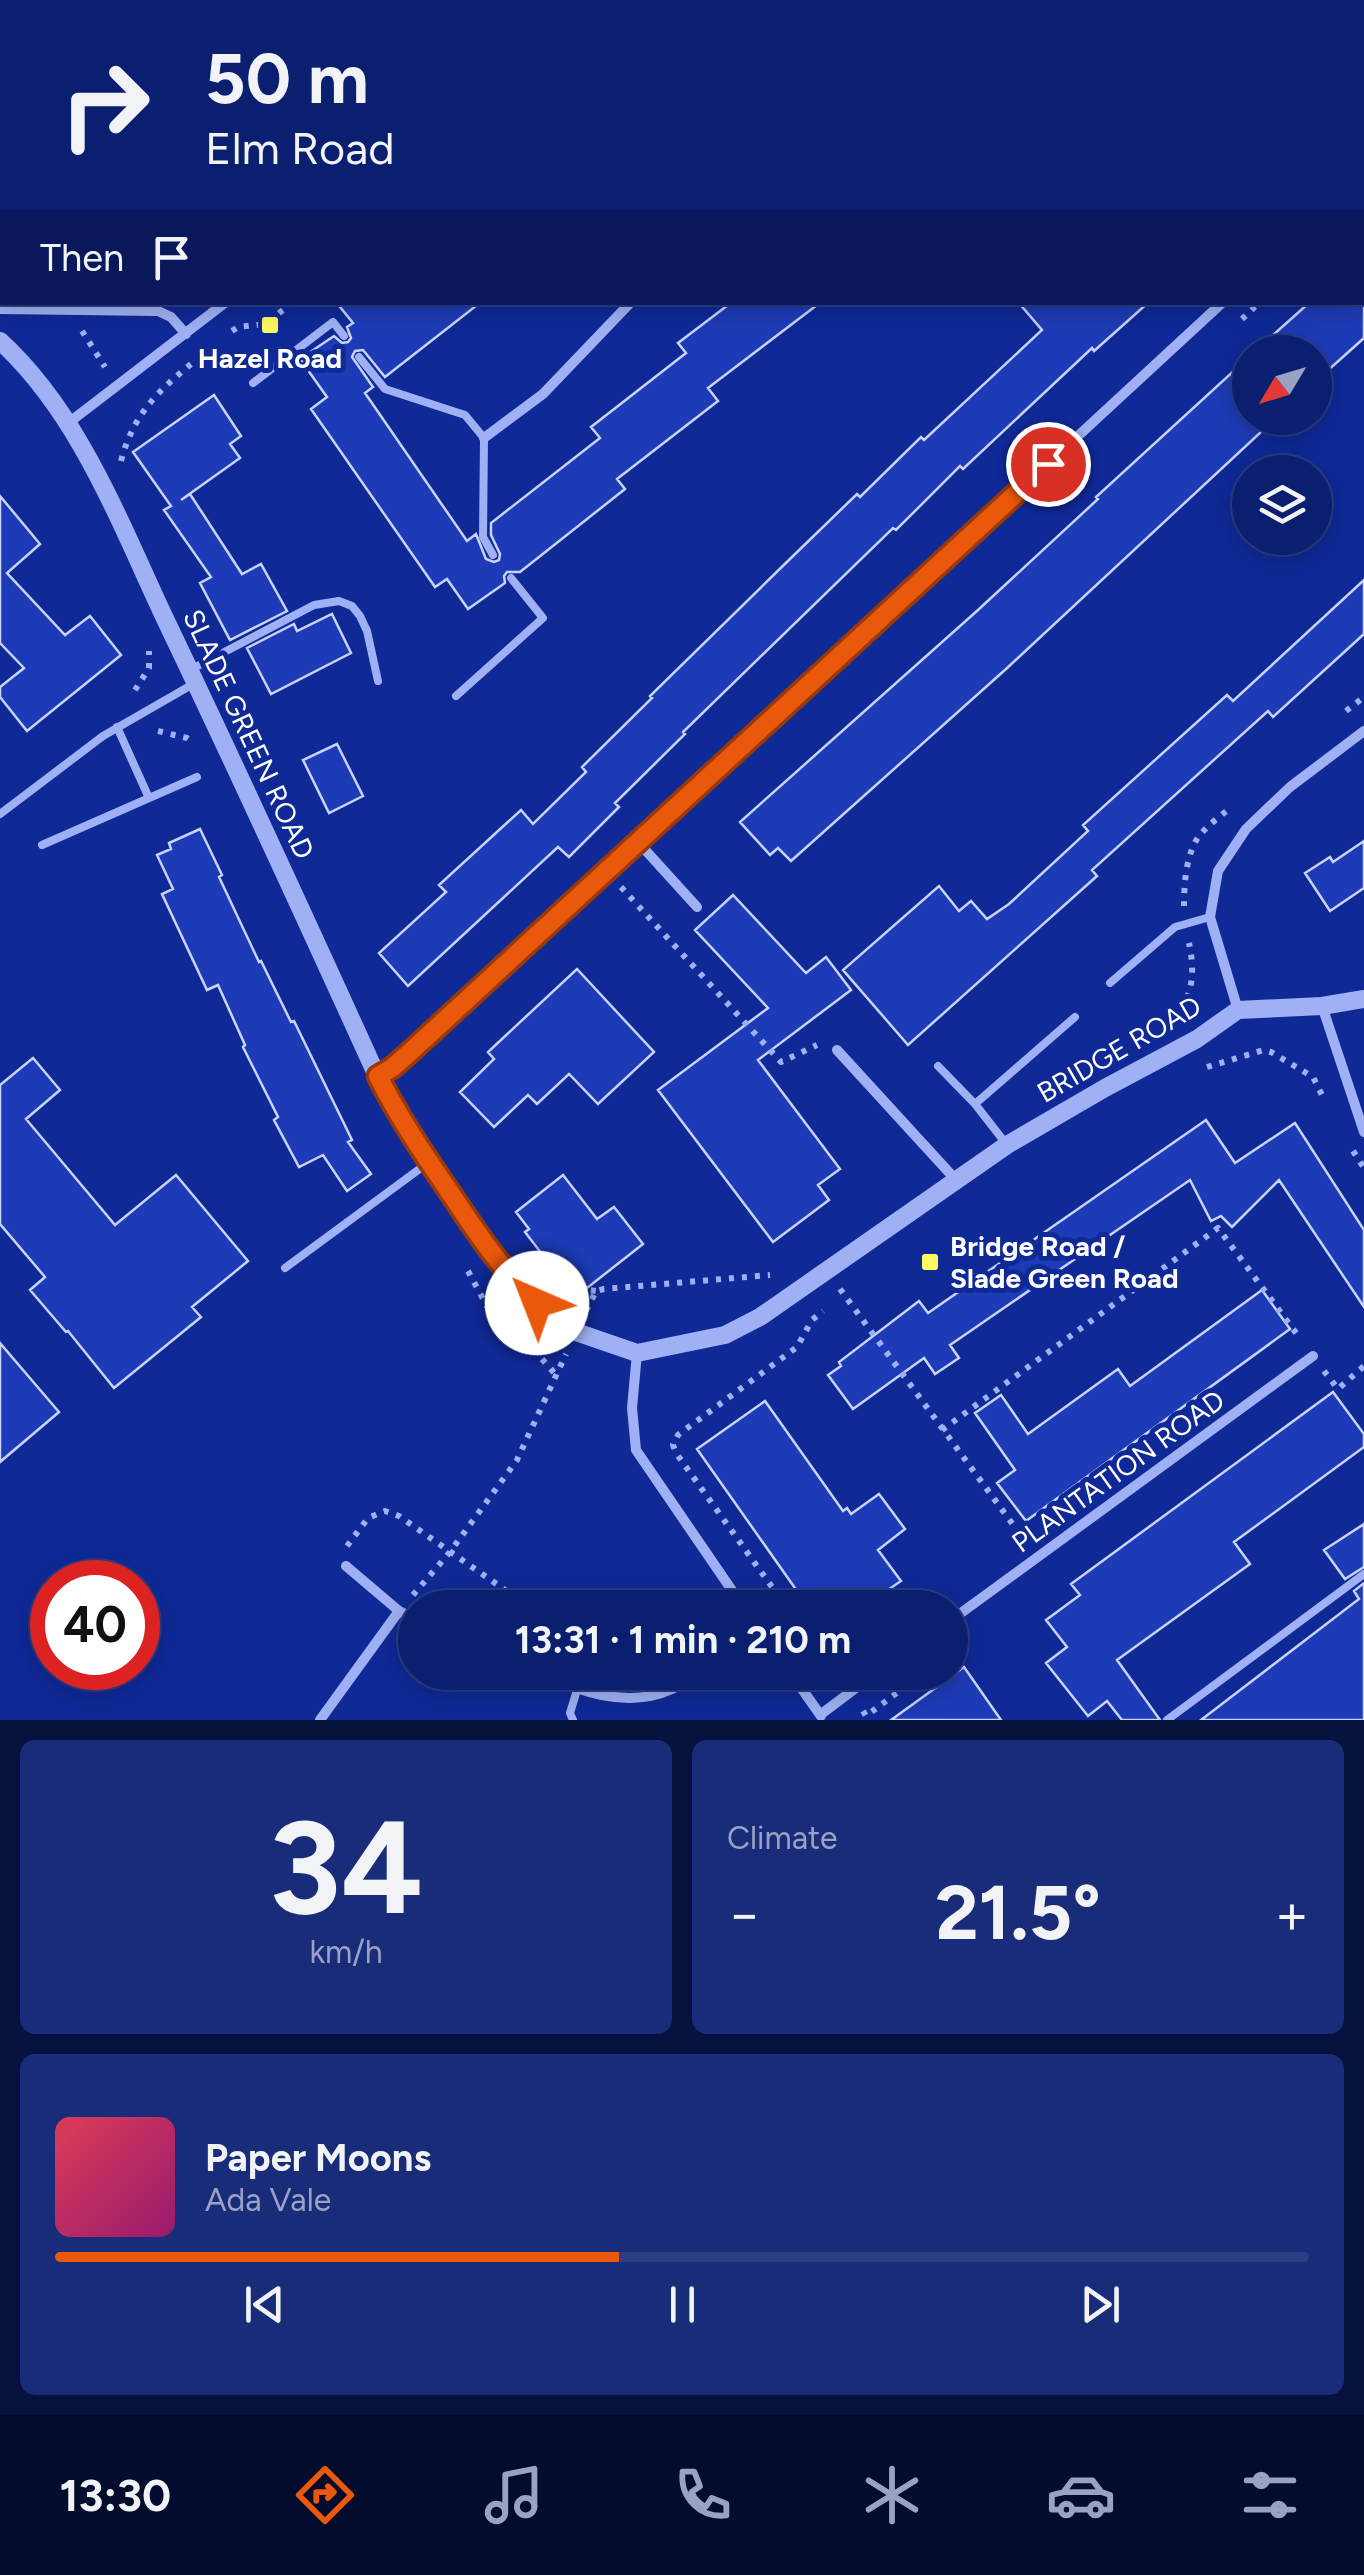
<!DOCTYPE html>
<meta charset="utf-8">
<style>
:root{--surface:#0b1f71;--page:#192c79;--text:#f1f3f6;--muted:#9aa2c3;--line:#2b3d84;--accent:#ea580c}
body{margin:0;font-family:Figtree,sans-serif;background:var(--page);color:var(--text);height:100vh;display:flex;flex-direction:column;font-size:38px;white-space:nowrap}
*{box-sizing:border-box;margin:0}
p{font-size:32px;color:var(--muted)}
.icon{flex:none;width:55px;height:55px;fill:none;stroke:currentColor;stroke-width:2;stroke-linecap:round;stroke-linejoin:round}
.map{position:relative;height:1720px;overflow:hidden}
.panel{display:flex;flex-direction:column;gap:20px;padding:20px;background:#06113e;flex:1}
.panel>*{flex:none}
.guide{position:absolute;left:0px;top:0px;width:1365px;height:305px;box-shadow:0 5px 25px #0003,0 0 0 2px var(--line);background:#0b1f71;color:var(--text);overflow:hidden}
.needle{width:65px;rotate:232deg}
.controls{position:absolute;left:1232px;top:335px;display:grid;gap:20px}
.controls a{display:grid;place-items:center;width:100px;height:100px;border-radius:50%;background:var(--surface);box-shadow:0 5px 25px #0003,0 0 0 2px var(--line);font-size:50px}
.speed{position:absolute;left:30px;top:1560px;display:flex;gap:20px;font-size:50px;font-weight:700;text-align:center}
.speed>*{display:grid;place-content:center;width:130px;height:130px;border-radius:50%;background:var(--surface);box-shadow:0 5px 25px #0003,0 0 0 2px var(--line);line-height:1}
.speed .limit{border:15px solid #d22;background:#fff;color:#111}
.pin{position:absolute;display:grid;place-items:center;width:85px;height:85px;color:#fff;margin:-42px;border:5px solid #fff;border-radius:50%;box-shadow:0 2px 10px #0007}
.me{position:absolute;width:110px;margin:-55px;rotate:316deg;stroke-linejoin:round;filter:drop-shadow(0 0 8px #0008)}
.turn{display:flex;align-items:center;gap:35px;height:210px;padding:0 40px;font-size:45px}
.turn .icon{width:130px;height:130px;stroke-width:2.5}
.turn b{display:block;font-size:70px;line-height:85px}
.then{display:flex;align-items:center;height:95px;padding:0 40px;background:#0003;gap:20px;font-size:38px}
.big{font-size:75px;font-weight:700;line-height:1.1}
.panel .tile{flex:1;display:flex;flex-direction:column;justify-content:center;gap:15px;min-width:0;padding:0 35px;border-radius:15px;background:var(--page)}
.panel .dial{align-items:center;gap:0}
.dial b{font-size:130px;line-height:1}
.song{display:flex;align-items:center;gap:30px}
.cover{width:120px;height:120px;border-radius:15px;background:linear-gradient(135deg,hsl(350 70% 55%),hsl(320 70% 35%))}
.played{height:10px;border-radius:5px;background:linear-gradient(90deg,var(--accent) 45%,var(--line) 45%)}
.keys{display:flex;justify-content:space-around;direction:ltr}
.heat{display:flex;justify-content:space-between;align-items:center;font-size:55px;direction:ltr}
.panel .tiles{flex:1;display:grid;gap:20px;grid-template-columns:1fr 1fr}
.tile:last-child{grid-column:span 2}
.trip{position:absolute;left:398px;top:1590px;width:570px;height:100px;border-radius:50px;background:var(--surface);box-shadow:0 5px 25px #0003,0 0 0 2px var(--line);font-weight:700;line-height:100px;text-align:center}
.tabs{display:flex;height:160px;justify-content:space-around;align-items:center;background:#040c2d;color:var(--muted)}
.tabs .icon{width:70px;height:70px}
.tabs .selected{color:var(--accent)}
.tabs b{font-size:45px;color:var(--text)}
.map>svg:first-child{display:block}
.building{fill:#1d3bb7;stroke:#c8d3fe;stroke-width:2.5}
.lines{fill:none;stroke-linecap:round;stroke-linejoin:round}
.path{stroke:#9fb1f4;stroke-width:6;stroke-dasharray:5 8;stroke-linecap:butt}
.service{stroke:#9fb1f4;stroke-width:8}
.minor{stroke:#9fb1f4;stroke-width:10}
.tertiary{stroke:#9fb1f4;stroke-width:18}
.route-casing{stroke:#983908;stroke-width:25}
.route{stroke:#ea580c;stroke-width:18}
.poi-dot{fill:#fff963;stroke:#0f2997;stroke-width:4}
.labels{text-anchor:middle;stroke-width:10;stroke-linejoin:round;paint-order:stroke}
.poi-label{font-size:28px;font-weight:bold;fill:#fff;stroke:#0f2997}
.street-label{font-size:28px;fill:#fff;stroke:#0f2997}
</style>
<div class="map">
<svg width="1364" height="1720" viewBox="0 0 1364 1720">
<rect width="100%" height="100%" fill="#0f2997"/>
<path class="building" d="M336 302H481L385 377 363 350 355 351 352 357 373 387 365 393 467 541 476 534 486 559 494 562 499 560 500 554 491 535V523L600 438 591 427 686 353 678 343 732 302H821L708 388 718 401 617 479 625 489 520 572H507L504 576 505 583 468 609 447 579 435 587 311 409 327 397 300 359 334 336 342 343 348 342 351 338 347 327 353 323Z
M1018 302H1149L1094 351 1092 348 963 469 960 466 896 530 893 528 683 732 685 734 615 803 619 807 569 857 558 847 408 986 379 953 446 892 439 885 521 810 533 824 586 772 582 767 652 698 650 696 792 557 857 494 860 497 921 437 924 440 1042 330Z
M1310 302H1364V338L1315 382V352H1254Z
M1250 356V418H1276L1006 669 791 861 778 848 770 855 740 822 978 610 1098 499 1096 497Z
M214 395 241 436 230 444 240 458 181 500 190 494 242 574 261 564 287 611 230 640 200 583 211 577 164 510 171 506 133 452Z
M0 496 40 544 7 573 65 635 90 616 121 655 27 731 0 697V687L24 668 0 643Z
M1364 580V634L1273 717 1268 711 1092 870 1097 876 908 1045 843 970 939 886 959 911 971 901 987 919 1009 904 1088 831 1083 825 1227 695 1233 701Z
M332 614 351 653 271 694 247 648 294 624 297 631Z
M337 744 363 796 329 813 303 760Z
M200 829 222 875 219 877 259 962 261 961 291 1022 294 1021 352 1140 348 1142 371 1174 347 1191 323 1155 299 1167 274 1120 278 1117 243 1047 245 1045 218 985 207 990 162 894 173 889 157 855 171 849 169 843Z
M1364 841V888L1330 911 1305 873 1330 857 1333 862Z
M733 895 806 973 826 957 851 990 758 1060 840 1169 818 1185 829 1200 773 1242 658 1090 768 1008 695 930Z
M577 969 654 1052 598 1104 569 1074 537 1104 528 1095 494 1127 460 1092 494 1059 488 1052Z
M33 1058 60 1090 26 1119 115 1225 176 1175 248 1261 192 1307 201 1317 114 1388 68 1331 66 1332 30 1290 45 1277 0 1224V1085Z
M1206 1120 1235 1163 1295 1123 1364 1230V1307L1279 1180 1232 1227 1221 1216 1211 1221 1190 1180 950 1345 959 1358 935 1374 924 1358 853 1409 828 1375 841 1366 839 1362 919 1301 928 1313Z
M563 1175 597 1219 614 1207 643 1244 587 1288 566 1262 555 1271 525 1232 529 1229 516 1212Z
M1262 1290 1290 1329 1026 1521 997 1483 1015 1470 975 1413 1001 1395 1028 1434 1118 1369 1130 1386Z
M0 1343 59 1412 0 1462Z
M1333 1392 1364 1434V1447L1234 1542 1250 1564 1117 1660 1160 1720H1122L1107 1701 1088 1716 1046 1663 1067 1647 1046 1620 1080 1595 1071 1584Z
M765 1401 843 1511 847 1508 851 1514 879 1494 905 1529 878 1550 901 1581 882 1594 891 1608H809L697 1449Z
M1364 1524V1567L1345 1579 1324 1550Z
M1364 1583V1720H1201L1359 1599 1354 1591Z
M964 1667 1001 1720H891L945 1681Z"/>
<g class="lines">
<path class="path" d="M559 2 562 0
M660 2 663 0
M1362 136 1364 135
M1362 207 1364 206
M1242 319 1260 302
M82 331 105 367
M232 331 238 327 265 324 293 302
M121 461C135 409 162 388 202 355
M135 690 149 668V651
M1346 711 1364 697
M158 731 187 738 193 742
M621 887 781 1062 817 1045
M1184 906C1184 884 1186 854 1199 836 1207 826 1219 817 1229 809
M1172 1019C1194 999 1195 970 1189 943
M1207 1067 1264 1050 1271 1052 1313 1077 1325 1101
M1353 1151 1364 1168
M468 1271 489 1310 516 1329 556 1375
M565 1287 596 1291
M840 1289 1025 1541
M586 1311 596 1291 604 1289 770 1275
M1324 1371 1338 1389 1364 1366
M942 1430 1218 1228 1299 1337
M347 1546 368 1518 385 1511 399 1516 508 1592 512 1608
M413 1595 450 1552 517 1460 566 1354
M787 1608 676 1453 673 1445 678 1435 797 1347 812 1320 823 1311
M950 1654 965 1643
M863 1711 866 1716 925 1672"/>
<path class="service" d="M192 0 199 2
M984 0 986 2
M359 357 385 389 465 415 484 438 483 537 493 555
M253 383 333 322 344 336
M190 670 314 605 339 601 352 606 360 616 367 631 378 681
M456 696 543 618 511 578
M117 727 149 798
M0 814 103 736 195 683
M42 845 197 777
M1110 983 1175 927 1210 917
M938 1066 975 1104
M1007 1145 975 1104 1075 1017
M285 1268 429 1162
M573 1720 570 1713 577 1690
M1167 1720 1364 1574"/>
<path class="minor" d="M619 2 622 0
M1362 174 1364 172
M0 309 158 311 171 317 186 334
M67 424 226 302
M484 438 543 394 631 302
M638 842 697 907
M1322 1006 1364 1132
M1238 1010 1210 917 1218 871 1246 829 1290 787 1364 731
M837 1050 956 1180
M377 1076 392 1068 409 1054 1223 302
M637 1353 632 1408 636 1450 744 1608
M346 1566 399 1611
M950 1621 1313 1356
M534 1672C577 1690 626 1710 672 1689 681 1685 690 1678 699 1672
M790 1672 821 1716
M820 1715 877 1672
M320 1720 399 1611 415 1619"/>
<path class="tertiary" d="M0 341C82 416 122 529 169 627 240 776 309 926 377 1076L400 1119 500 1264 523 1290 566 1326 576 1332 637 1353 725 1335 760 1317 1007 1145 1105 1088 1197 1039 1238 1010 1322 1006 1364 999"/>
</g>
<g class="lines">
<g class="route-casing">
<path id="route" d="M537 1303C502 1271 477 1233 451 1194 425 1156 399 1118 378 1076L392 1068 408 1054 1048 464"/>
</g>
<use href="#route" class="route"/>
</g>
<g class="poi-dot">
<rect x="260" y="315" width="20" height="20" rx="5"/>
<rect x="920" y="1252" width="20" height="20" rx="5"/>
</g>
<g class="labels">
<g class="poi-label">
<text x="270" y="368">Hazel Road</text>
<text x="950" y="1256" text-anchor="start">Bridge Road /<tspan x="950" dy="32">Slade Green Road</tspan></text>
</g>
<g class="street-label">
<text transform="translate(249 734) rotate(65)" y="10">SLADE GREEN ROAD</text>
<text transform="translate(1119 1049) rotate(-30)" y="10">BRIDGE ROAD</text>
<text transform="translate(1118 1471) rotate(-36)" y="10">PLANTATION ROAD</text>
</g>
</g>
</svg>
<div class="controls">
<a><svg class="needle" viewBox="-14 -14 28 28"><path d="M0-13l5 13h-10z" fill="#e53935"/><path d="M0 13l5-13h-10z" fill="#9aa2c3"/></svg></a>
<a><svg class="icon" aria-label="layers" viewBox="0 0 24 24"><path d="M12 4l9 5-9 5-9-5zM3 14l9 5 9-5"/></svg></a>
</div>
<div class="speed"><div class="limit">40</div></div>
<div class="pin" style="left:1048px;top:464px;background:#d93025"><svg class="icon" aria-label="arrive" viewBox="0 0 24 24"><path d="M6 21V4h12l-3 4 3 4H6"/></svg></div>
<svg class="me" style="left:537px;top:1303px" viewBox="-20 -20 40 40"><circle r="19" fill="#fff"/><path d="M0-13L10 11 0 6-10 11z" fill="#ea580c"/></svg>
<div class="trip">13:31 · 1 min · 210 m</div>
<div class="guide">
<div class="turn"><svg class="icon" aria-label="right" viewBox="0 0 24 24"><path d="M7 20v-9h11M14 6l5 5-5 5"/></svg><div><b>50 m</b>Elm Road</div></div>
<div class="then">Then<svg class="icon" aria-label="arrive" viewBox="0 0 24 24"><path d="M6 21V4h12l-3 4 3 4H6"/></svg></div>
</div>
</div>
<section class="panel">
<div class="tiles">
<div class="tile dial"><b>34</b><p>km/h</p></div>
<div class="tile"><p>Climate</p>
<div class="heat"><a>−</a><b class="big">21.5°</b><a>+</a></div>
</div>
<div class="tile">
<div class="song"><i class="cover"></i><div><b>Paper Moons</b><p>Ada Vale</p></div></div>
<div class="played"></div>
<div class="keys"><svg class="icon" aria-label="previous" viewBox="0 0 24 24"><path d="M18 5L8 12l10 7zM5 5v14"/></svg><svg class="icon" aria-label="pause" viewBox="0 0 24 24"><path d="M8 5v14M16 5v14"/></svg><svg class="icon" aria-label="next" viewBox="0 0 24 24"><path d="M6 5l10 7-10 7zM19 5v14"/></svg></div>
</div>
</div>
</section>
<nav class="tabs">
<b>13:30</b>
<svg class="icon selected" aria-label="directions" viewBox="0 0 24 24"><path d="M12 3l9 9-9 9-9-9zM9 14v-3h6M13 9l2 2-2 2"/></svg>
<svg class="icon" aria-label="music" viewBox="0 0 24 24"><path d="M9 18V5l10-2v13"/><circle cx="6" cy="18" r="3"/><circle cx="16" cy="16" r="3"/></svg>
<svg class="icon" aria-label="phone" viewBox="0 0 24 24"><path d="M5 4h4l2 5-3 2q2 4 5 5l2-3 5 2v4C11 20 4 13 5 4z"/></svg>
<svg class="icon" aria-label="climate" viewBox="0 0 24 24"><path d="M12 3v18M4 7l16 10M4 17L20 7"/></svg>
<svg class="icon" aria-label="car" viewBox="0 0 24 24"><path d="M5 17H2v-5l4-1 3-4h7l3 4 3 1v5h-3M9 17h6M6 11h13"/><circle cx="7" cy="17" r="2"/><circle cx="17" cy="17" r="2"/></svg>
<svg class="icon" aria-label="filters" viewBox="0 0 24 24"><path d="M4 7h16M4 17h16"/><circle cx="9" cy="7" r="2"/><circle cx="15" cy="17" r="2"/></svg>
</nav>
